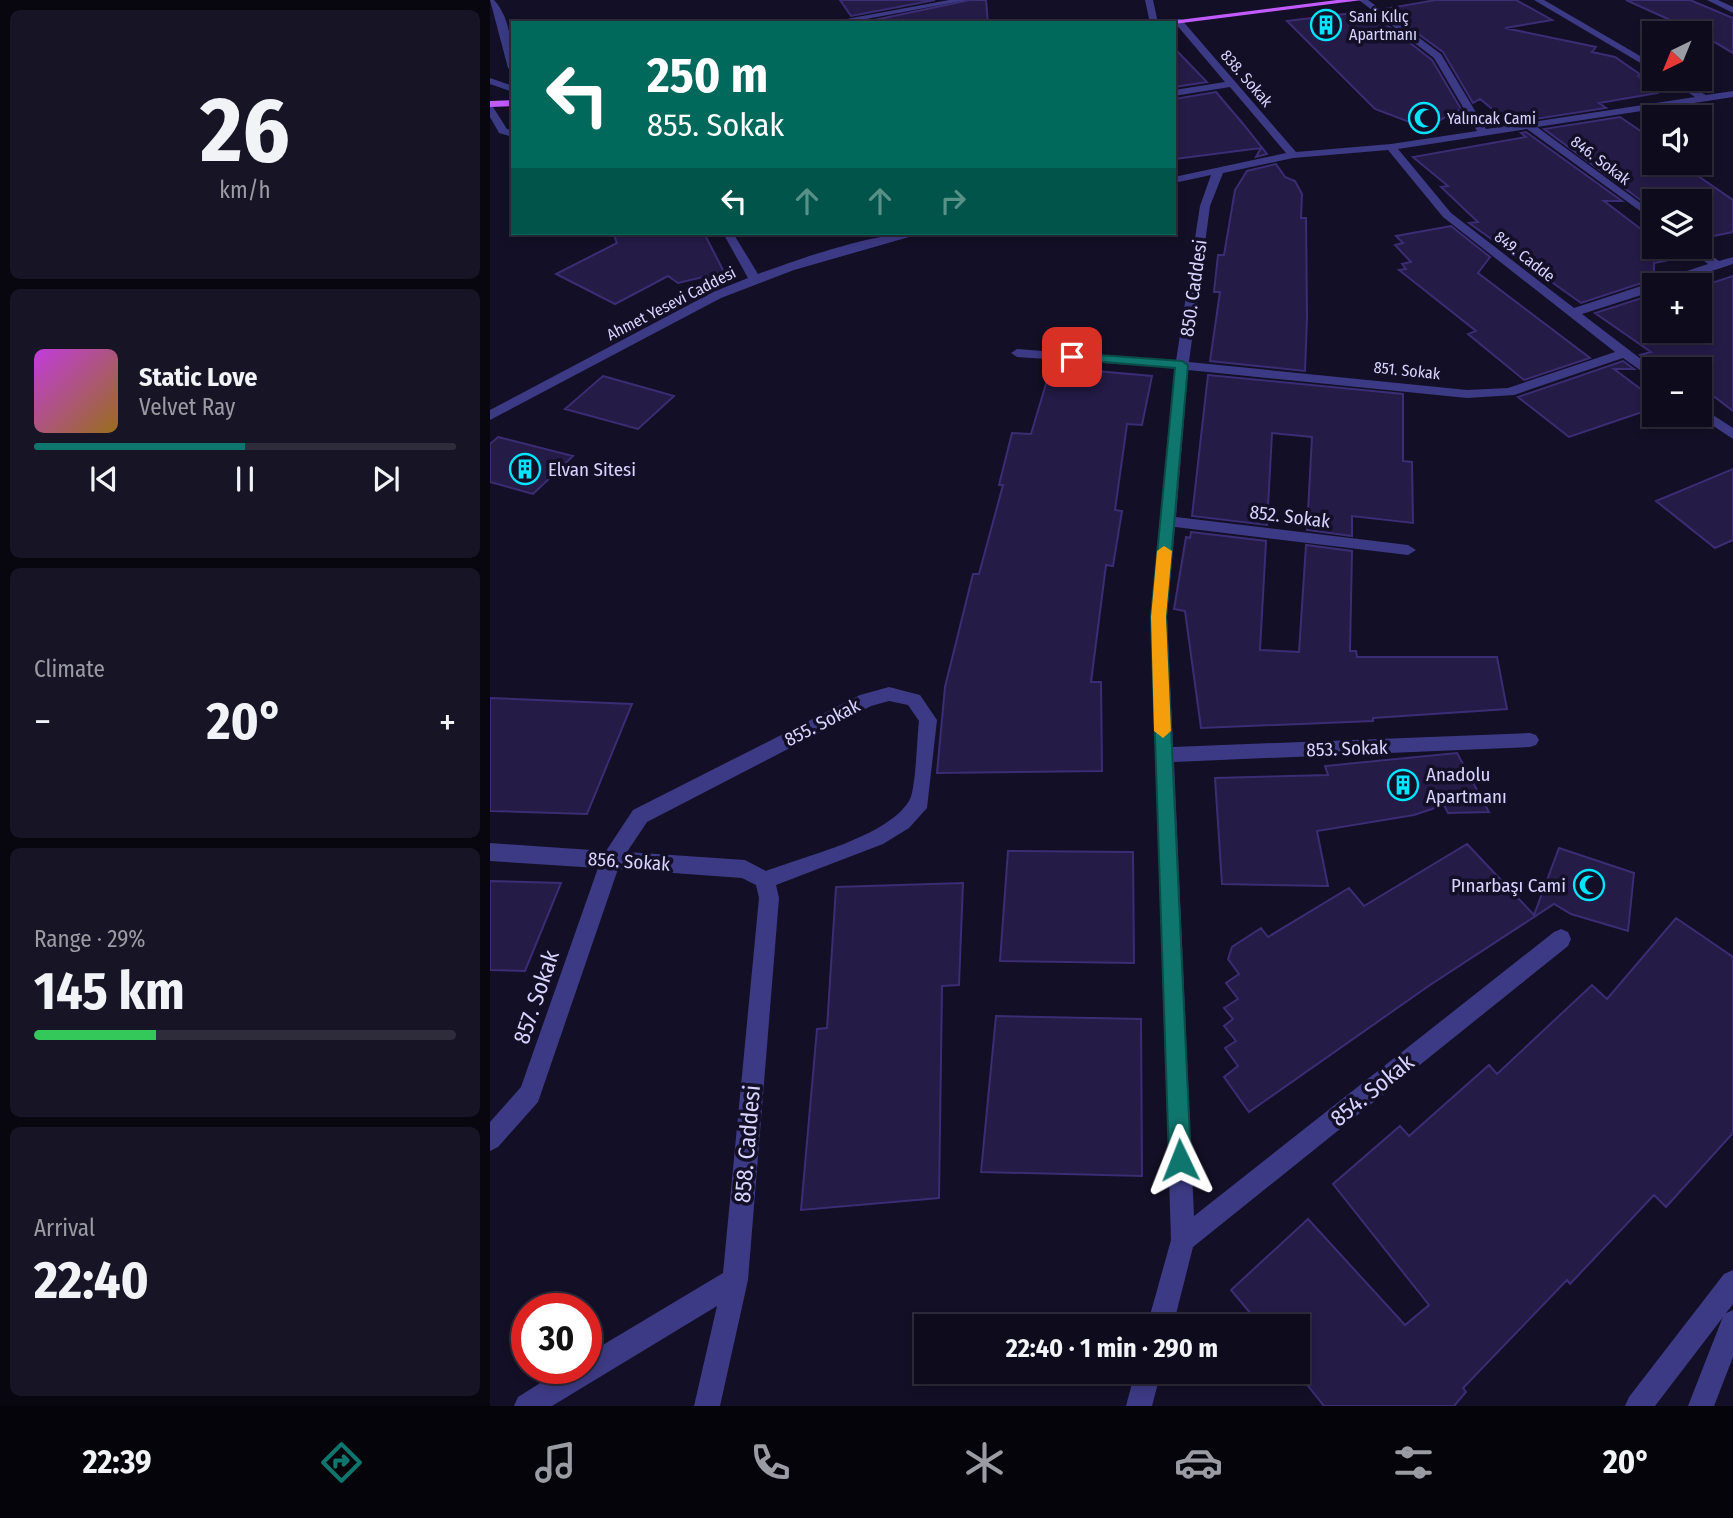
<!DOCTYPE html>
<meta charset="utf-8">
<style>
:root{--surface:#0e0b1c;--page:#171425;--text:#f1f3f6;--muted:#9b9ba3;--line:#2e2b3b;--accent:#0f766e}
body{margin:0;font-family:"Fira Sans Condensed",sans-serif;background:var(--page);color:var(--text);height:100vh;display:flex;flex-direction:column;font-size:26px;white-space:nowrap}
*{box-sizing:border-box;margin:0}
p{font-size:23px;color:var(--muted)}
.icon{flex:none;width:38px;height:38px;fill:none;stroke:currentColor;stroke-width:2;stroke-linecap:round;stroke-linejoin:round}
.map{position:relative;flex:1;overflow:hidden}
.details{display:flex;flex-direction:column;gap:10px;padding:10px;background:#08060f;width:490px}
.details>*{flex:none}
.guide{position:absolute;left:21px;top:21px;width:665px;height:214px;border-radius:0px;box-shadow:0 4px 10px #0003,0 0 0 2px var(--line);background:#00695c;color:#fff;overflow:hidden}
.needle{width:46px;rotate:223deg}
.tools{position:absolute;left:1152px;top:21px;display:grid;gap:14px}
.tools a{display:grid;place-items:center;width:70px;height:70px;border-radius:0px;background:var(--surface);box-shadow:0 4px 10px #0003,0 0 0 2px var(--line);font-size:35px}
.speed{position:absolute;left:21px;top:1293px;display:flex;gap:14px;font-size:35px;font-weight:700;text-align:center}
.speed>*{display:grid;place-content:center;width:91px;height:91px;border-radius:50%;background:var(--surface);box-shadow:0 4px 10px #0003,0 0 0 2px var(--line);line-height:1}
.speed .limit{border:10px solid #d22;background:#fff;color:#111}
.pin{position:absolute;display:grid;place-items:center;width:60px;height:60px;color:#fff;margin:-30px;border-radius:14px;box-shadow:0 4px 10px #0006}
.me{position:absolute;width:77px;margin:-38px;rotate:358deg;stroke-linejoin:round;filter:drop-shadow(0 0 5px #0008)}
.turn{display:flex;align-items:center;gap:24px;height:147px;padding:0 21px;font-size:32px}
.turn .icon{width:91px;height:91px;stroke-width:2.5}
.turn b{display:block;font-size:49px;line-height:60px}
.lanes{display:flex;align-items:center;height:66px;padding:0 21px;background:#0003;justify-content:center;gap:35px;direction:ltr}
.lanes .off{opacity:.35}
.big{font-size:52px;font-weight:700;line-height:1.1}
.details .widget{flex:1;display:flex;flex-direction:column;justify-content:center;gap:10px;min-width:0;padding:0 24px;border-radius:10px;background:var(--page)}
.details .dial{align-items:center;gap:0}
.dial b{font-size:91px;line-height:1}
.song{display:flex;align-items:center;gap:21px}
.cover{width:84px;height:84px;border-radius:10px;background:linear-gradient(135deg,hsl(290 70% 55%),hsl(40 70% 35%))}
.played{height:7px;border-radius:4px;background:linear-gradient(90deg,var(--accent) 50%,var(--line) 50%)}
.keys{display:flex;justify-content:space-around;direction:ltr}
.heat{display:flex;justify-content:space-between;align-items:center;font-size:38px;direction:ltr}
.charge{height:10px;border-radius:5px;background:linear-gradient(90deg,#34c759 29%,var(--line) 0)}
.trip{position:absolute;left:424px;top:1314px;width:396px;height:70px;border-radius:0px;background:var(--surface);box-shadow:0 4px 10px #0003,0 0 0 2px var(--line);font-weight:700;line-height:70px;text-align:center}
.dock{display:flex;height:112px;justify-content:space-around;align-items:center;background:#06040b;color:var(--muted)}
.dock .icon{width:49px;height:49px}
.dock .selected{color:var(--accent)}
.dock b{font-size:32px;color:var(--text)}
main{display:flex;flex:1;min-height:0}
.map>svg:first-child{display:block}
.building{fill:#241b47;stroke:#3b2d73;stroke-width:2}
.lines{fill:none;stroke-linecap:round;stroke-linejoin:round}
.minor{fill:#3d3a85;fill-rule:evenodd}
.tertiary{fill:#3d3a85;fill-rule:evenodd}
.primary{fill:#c25bff;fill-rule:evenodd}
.route{fill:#0f766e;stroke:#0a4d48;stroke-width:2}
.slow{fill:#f59e0b}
.labels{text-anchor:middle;stroke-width:7;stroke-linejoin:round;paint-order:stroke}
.far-poi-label{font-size:16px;fill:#d9d4ff;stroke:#130f26;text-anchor:start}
.far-street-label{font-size:16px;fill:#d9d4ff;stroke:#130f26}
.street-label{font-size:19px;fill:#d9d4ff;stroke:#130f26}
.poi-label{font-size:19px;fill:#d9d4ff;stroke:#130f26;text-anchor:start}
.near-street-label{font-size:23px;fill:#d9d4ff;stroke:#130f26}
</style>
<main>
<section class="details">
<div class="widget dial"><b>26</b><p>km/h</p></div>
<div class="widget">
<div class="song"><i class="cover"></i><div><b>Static Love</b><p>Velvet Ray</p></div></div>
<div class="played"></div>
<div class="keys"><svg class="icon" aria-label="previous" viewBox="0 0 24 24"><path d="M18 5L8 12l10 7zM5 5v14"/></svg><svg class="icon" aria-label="pause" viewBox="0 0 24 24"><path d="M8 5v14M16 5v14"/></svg><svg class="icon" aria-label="next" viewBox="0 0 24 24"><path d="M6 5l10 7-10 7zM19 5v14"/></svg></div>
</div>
<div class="widget"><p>Climate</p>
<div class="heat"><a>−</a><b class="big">20°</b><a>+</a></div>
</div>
<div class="widget"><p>Range · 29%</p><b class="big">145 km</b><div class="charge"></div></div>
<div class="widget"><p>Arrival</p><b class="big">22:40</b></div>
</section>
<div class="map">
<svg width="1243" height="1406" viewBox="0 0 1243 1406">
<rect width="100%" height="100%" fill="#130f26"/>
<path class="building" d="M350 0H445L361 16Z
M480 0H496L498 23H370Z
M946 0H1026L1062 20 1015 28 1106 47 1102 52 1125 57 1151 75 1148 76 1167 93 1109 103 1116 108 1019 123 990 99 983 103 953 52 894 9Z
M1136 0H1200L1243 18V53L1209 33Z
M879 11 942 60 971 109 935 128 885 109 797 21Z
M684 48 717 82 684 87Z
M726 92 754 125 777 154 766 157 771 148 684 159V99Z
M1130 117 1164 140V163H1189L1243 200V232L1209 239V201H1152L1054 129Z
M1036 132 1132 201H1114L1164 239V247H1174L1189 258 1164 263V279L1091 303 979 223 988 222 951 187 958 186 923 157 1036 137 1031 133Z
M786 164 795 177 805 181 812 194 811 218H816L817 317 815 371 720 361 730 292H724L728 255H734L745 190 757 171Z
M961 226 1000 257 988 273 1100 358 1034 380 978 334 986 331 909 270 916 269 912 264 921 262 905 245 913 243 906 236Z
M123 233H214L234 272 188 283 178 276 125 304 66 274 127 243Z
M1213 276 1222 283 1243 276V411L1209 385V369H1167L1150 355 1161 352 1105 313 1164 294V331H1209V278Z
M1133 361 1144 369H1124L1164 399V408L1079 437 1028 397Z
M561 367 662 376 652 425 637 424 625 510 632 511 623 566 616 565 601 682H611L612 771 447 773 455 687 483 574H489L513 485H509L522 433 541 434Z
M718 375 913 394V461L922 462 923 523 862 516V536L817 530 822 437 782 433 777 525 702 516Z
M113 376 184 396 148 429 75 409Z
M8 437 83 456 43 494 0 482V444Z
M1243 469V540L1225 548 1166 501Z
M701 532 776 541 770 650 809 652 816 545 862 551 860 651H866L867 657H1007L1017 709 883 718V721L711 728 695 611 684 609 696 537 700 538Z
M0 698 142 704 97 814 0 811Z
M967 753 999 812 958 813 954 805 924 815 827 831 838 886 732 884 725 778 838 775 835 766Z
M977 844 1044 915 1069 848 1144 873 1138 931 1081 914 1064 904 940 985 759 1112 734 1077 748 1066 735 1048 746 1041 734 1026 743 1019 734 1008 748 999 736 983 749 974 738 959 742 947 771 928 778 937 859 888 874 906Z
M518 851 643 852 644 963 510 961Z
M0 881 71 883 35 971 0 970Z
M473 883 469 985 452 986 449 1198 311 1210 327 1029 337 1028 346 887Z
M1186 918 1243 957V1133L1176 1207 1164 1195 1080 1284 1077 1280 973 1388 976 1392 964 1406H834L807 1372V1326H771L741 1290 818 1219 915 1325 939 1305 843 1184 910 1126 919 1136 999 1065 1007 1074 1102 985 1117 999Z
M506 1016 651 1019 652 1176 491 1172Z"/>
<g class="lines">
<path class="minor" d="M0 0H4C20 17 23 48 23 71L18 68Z
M459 0H477L355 23H335Z
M655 0H663L668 23H660Z
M869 0H878L951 54 996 129 1205 97 1177 79H1187L1216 95 1243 91V97L1047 127 1164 213V221L1037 129 908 149 961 213 1084 308 1218 264 1196 247H1209L1229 261 1243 257V264L1179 285H1164V291L1092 314 1164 369V380L1133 358 1024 395 977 398 698 370 686 517 918 545 926 550 918 555 685 527 677 616 683 747 1040 733 1046 735 1049 740 1046 745 1040 747 684 762 704 1216 1064 932 1071 929 1078 932 1081 939 1078 946 703 1247 683 1326H657L681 1240 661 616 685 368 527 357 521 353 527 349 686 361 710 206 721 175 684 183V177L796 153 740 87 684 96V90L735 82 685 23V19H691L806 152 901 144 987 131 944 58ZM898 150 953 217 1125 352 1018 388 977 390 699 362 720 206 733 173 803 158Z
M1044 0H1054L1164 64V71Z
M1217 0H1228L1243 7V13Z
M0 78 23 86V92L0 84Z
M0 106 3 107 17 129 23 131V137L9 133 0 117Z
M233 233H243L268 274C313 258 386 231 433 233L304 270 231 298 0 420V410L223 292 258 278Z
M1209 406 1243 428V439L1207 415H1209Z
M399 687 430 695 447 720 437 808 419 828 393 844 286 885 289 898 258 1280 230 1406H204L227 1306 62 1406H24L28 1397 74 1368H96V1355L233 1273 269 898 266 885 252 878 128 869 48 1102 8 1147 0 1151V1122L31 1087 108 868 0 861V843L116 851 143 810 370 695ZM399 701 418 705 429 721C427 736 426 791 419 801 397 837 315 856 276 871L255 860 137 852 157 822 381 706Z
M1243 1270V1304L1165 1406H1135L1139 1397 1234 1274Z
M645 1372H671L662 1406H636Z"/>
<path class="tertiary" d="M1243 1310V1357L1224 1406H1198L1234 1314Z"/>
<path class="primary" d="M847 0H872L684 24 665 23Z
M23 100V106L0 107V101Z"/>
</g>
<path class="route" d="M582 353 692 361 698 365 676 617 701 1160 698 1167 690 1170 682 1167 679 1160 661 617 685 368 577 359 576 357Z"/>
<path class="slow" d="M674 546 682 551 676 617 681 731 673 738 664 731 661 617 667 551Z"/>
<defs>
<g id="building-ring" transform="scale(1.575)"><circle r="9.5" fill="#130f26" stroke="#00e5ff" stroke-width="1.5"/><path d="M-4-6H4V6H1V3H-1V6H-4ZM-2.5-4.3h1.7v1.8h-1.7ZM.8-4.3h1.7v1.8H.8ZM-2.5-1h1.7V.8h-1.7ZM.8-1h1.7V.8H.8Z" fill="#00e5ff"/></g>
<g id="mosque-ring" transform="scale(1.575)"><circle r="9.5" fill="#130f26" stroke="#00e5ff" stroke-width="1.5"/><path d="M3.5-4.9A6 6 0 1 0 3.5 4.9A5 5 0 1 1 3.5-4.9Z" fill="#00e5ff"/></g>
</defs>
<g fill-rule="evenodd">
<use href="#building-ring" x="836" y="25"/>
<use href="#mosque-ring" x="934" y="118"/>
<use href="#building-ring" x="35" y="469"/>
<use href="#building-ring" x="913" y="785"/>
<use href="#mosque-ring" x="1099" y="885"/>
</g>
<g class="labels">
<g class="far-poi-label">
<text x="859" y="22">Sani Kılıç<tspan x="859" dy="18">Apartmanı</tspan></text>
<text x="957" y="124">Yalıncak Cami</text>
</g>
<g class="far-street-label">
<text transform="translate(757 78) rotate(49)" y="6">838. Sokak</text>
<text transform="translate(1111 160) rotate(37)" y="6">846. Sokak</text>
<text transform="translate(1035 256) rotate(38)" y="6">849. Cadde</text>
<text transform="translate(181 303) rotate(-27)" y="6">Ahmet Yesevi Caddesi</text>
<text transform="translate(917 370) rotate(6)" y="6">851. Sokak</text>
</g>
<g class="street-label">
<text transform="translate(703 288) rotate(-82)" y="7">850. Caddesi</text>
<text transform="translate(800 516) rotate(7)" y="7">852. Sokak</text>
<text transform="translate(332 722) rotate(-27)" y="7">855. Sokak</text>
<text transform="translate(857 748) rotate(-2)" y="7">853. Sokak</text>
<text transform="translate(139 861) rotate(4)" y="7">856. Sokak</text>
</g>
<g class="poi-label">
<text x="58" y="476">Elvan Sitesi</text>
<text x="936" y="781">Anadolu<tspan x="936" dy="22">Apartmanı</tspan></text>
<text x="1076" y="892" text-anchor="end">Pınarbaşı Cami</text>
</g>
<g class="near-street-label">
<text transform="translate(46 997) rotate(-71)" y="8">857. Sokak</text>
<text transform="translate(882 1090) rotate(-39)" y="8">854. Sokak</text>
<text transform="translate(257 1144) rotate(-85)" y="8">858. Caddesi</text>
</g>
</g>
</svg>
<div class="tools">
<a><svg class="needle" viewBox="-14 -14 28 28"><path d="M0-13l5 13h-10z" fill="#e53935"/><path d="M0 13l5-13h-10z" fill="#9b9ba3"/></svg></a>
<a><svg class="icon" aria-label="sound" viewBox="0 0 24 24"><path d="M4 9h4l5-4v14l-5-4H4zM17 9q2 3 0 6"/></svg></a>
<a><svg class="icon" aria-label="layers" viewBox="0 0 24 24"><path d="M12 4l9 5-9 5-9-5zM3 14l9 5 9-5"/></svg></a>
<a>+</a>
<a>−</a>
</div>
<div class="speed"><div class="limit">30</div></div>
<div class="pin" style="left:582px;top:357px;background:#d93025"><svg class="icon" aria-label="arrive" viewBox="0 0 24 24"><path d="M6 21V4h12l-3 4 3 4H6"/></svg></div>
<svg class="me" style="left:690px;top:1160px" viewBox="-20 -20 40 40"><path d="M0-17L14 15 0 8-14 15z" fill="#0f766e" stroke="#fff" stroke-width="4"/></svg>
<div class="trip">22:40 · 1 min · 290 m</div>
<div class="guide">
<div class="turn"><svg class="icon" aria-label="left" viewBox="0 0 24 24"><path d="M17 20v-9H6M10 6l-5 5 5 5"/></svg><div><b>250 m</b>855. Sokak</div></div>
<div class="lanes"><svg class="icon" aria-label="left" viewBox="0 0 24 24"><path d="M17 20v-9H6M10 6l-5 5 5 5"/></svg><svg class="icon off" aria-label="ahead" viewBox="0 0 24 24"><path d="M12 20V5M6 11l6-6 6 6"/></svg><svg class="icon off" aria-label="ahead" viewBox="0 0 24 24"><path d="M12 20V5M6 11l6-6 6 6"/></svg><svg class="icon off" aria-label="right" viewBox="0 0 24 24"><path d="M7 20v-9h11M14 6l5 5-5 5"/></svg></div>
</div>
</div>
</main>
<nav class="dock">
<b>22:39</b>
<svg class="icon selected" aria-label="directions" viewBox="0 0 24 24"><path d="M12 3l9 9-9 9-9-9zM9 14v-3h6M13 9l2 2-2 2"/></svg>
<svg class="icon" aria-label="music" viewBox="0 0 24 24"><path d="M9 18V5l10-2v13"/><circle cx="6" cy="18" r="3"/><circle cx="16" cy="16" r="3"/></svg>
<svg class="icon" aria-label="phone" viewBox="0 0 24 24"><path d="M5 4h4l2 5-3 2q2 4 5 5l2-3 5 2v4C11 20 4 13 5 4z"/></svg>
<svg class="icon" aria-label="climate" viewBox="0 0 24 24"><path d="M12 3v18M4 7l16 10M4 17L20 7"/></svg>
<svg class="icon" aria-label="car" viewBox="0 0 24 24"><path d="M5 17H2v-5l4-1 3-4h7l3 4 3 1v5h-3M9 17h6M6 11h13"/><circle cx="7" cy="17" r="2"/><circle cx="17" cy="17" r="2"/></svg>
<svg class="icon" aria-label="filters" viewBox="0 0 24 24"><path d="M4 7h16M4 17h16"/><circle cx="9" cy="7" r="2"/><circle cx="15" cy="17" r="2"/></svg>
<b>20°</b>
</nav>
